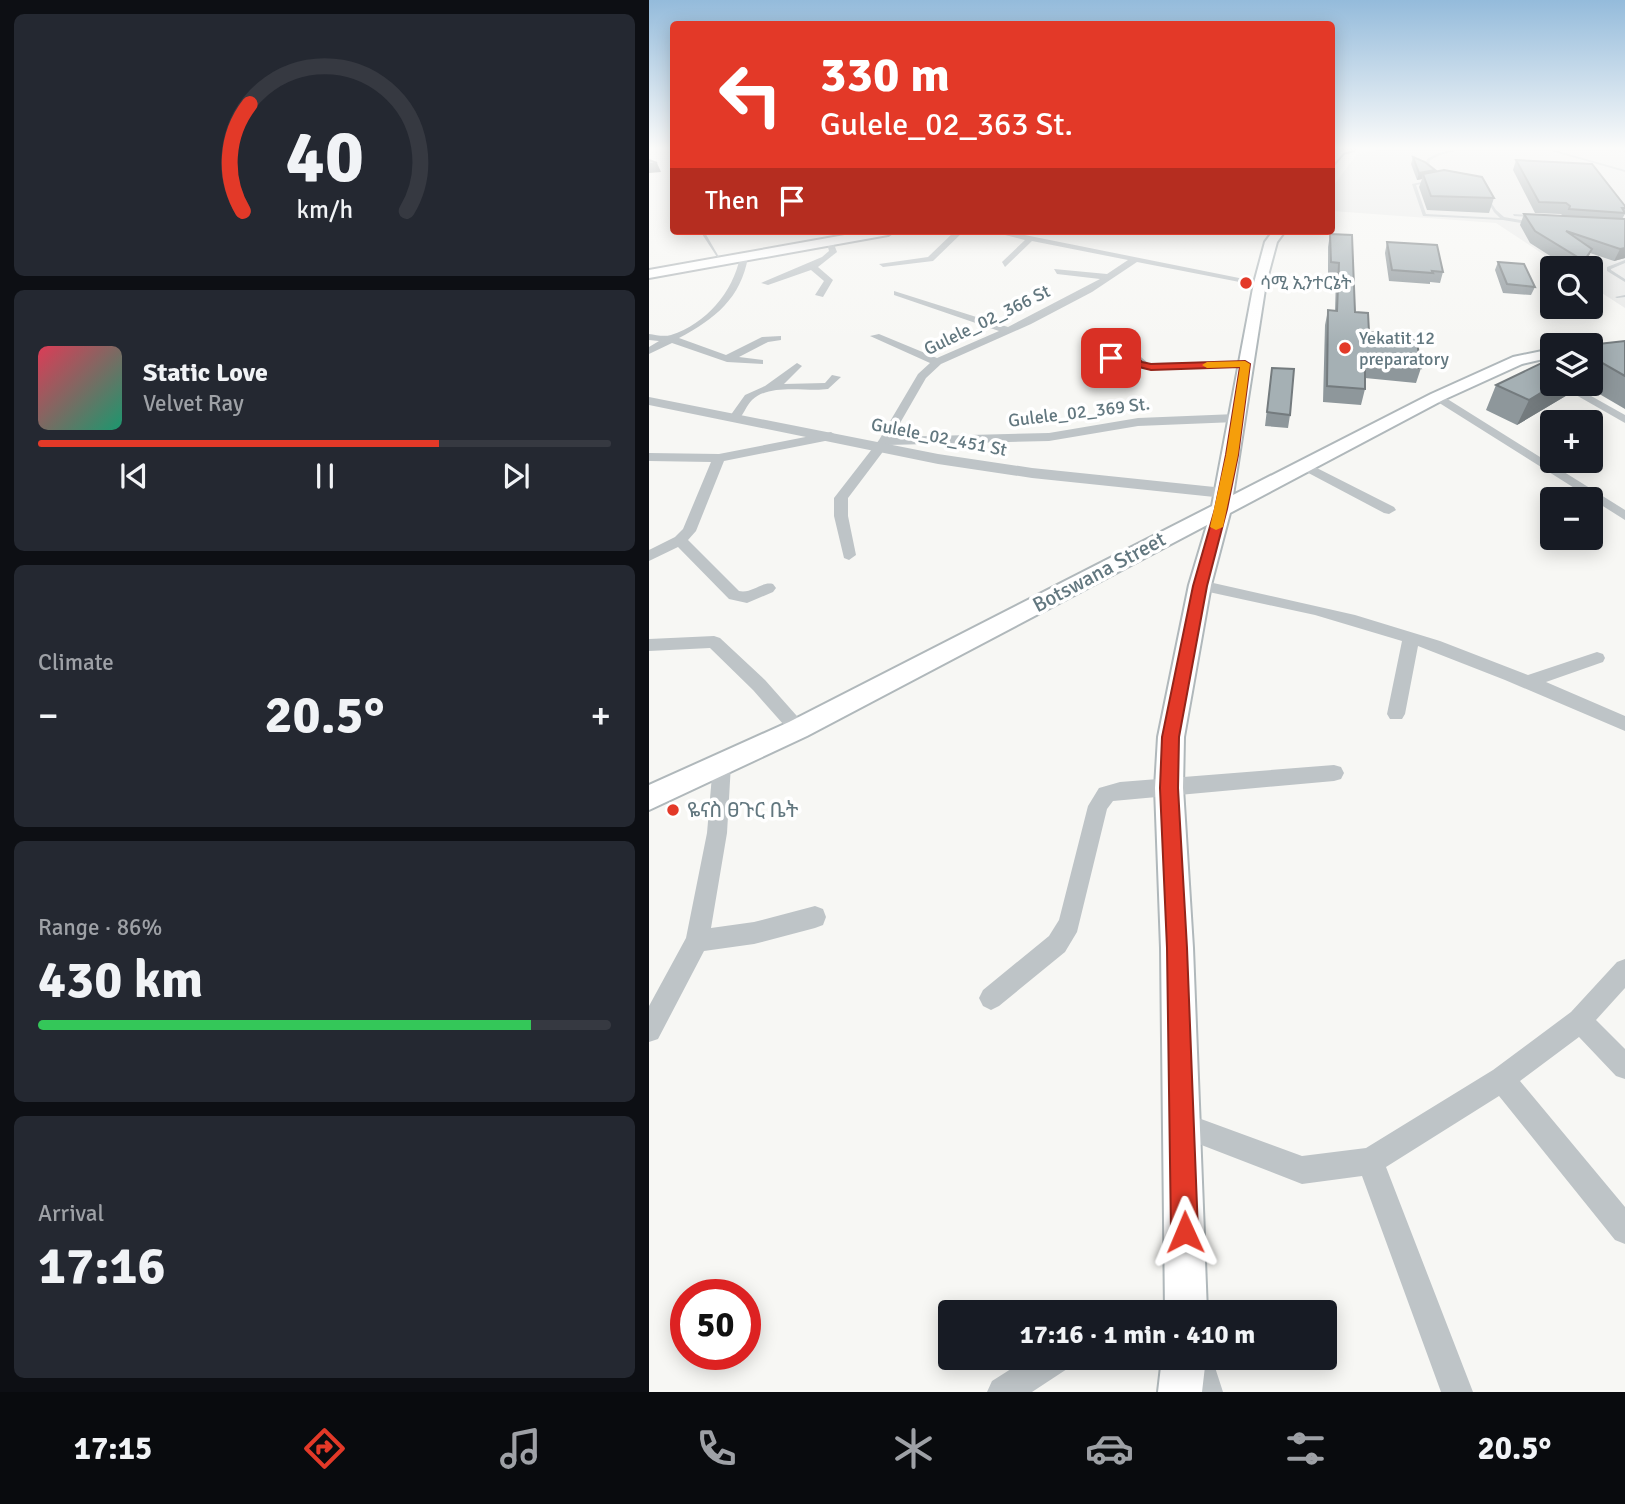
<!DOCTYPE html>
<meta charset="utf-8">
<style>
:root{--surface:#171b24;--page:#242831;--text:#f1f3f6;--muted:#9ea1a6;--line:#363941;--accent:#e33928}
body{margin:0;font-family:Signika,"Noto Sans Ethiopic",sans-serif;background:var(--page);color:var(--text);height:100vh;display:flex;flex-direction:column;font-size:26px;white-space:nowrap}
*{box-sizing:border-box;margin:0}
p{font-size:23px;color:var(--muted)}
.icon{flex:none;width:38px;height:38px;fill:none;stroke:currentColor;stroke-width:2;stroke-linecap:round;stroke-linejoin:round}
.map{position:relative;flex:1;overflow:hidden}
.details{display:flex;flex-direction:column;gap:14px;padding:14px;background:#0d0f14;width:649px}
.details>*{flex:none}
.banner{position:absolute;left:21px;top:21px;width:665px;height:214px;border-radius:7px;box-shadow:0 4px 18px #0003;background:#e33928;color:#fff;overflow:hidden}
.tools{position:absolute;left:891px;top:256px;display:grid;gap:14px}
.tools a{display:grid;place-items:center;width:63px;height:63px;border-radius:7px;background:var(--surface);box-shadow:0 4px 18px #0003;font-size:35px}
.speed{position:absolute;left:21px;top:1279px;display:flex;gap:14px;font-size:35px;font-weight:700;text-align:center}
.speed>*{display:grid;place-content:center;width:91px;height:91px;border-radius:50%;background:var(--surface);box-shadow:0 4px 18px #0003;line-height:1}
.speed .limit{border:10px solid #d22;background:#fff;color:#111}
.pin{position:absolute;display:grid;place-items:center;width:60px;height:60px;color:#fff;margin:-30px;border-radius:14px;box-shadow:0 4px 10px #0006}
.me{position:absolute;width:77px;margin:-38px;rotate:359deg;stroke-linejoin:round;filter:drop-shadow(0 0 5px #0008)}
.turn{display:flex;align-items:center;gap:24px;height:147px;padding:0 35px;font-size:32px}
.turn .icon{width:91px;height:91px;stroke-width:2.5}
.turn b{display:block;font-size:49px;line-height:60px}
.then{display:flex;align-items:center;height:66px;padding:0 35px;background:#0003;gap:14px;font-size:26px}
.big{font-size:52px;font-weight:700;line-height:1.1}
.details .tile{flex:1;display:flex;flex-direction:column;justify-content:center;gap:10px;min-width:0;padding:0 24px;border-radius:10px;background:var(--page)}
.details .dial{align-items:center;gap:0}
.dial svg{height:182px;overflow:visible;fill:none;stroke:var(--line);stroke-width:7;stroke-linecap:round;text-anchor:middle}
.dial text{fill:var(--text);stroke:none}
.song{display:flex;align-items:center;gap:21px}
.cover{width:84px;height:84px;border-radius:10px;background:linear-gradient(135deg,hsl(350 70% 55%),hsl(160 70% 35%))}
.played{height:7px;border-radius:4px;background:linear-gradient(90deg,var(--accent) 70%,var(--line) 70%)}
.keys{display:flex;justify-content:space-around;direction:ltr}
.heat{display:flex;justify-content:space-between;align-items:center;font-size:38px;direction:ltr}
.charge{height:10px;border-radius:5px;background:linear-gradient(90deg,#34c759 86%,var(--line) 0)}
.trip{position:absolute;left:289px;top:1300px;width:399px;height:70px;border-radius:7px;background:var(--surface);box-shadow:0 4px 18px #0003;font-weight:700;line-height:70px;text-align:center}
.tabs{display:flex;height:112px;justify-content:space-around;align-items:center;background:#090b0e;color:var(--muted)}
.tabs .icon{width:49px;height:49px}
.tabs .current{color:var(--accent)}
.tabs b{font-size:32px;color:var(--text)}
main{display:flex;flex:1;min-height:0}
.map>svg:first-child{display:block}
.built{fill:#e8e9e8}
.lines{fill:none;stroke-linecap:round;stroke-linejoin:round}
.secondary-casing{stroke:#b0b8bb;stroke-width:4}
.primary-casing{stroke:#b2b8bb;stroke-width:4}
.path{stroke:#b8bdbf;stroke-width:2;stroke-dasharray:2 2;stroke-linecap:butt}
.service{fill:#bec4c7;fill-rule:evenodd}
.minor{fill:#bec4c7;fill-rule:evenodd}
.tertiary{fill:#bec4c7;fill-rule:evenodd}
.secondary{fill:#fff;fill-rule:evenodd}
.primary{fill:#fff;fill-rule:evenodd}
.wall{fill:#8e979b}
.shaded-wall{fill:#747b7e}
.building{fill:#a5b0b4;stroke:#747b7e;stroke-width:2}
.route{fill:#e33928;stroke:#94251a;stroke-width:2}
.slow{fill:#f59e0b}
.poi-dot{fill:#e33928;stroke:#fff;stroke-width:2.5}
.labels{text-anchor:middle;stroke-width:7;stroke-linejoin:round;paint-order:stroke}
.far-poi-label{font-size:18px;fill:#62777f;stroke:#fff;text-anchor:start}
.far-street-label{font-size:18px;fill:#62777f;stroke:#fff}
.street-label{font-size:21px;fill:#62777f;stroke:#fff}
.poi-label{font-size:21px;fill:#62777f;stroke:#fff;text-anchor:start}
</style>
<main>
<section class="details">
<div class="tile dial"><svg viewBox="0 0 100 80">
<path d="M14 69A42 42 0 1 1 86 69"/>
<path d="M14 69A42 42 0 0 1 17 22" stroke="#e33928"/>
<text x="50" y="56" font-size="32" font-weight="700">40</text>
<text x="50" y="72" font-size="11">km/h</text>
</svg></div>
<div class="tile">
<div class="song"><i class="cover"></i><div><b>Static Love</b><p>Velvet Ray</p></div></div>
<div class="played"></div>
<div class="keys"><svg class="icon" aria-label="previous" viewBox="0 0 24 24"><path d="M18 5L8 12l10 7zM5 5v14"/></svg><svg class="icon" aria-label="pause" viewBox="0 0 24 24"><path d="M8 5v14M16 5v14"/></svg><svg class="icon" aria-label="next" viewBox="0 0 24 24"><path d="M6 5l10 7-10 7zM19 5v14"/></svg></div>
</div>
<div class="tile"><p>Climate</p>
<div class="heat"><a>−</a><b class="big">20.5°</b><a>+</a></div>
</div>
<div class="tile"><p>Range · 86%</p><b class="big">430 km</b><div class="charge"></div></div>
<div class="tile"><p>Arrival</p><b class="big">17:16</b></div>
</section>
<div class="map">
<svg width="976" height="1392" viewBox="0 0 976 1392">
<rect width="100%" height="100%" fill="#f7f7f4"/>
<path class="built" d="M729 150H976V308L942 286V268H915L847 223 683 211 682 189 708 154Z"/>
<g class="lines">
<g class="secondary-casing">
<path id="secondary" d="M688 150H697L682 167V157Z
M624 231H636L628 242 617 283 584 495 782 394 864 357 903 349V357L873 364 794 400 581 513 562 585 535 737 534 788 544 948 558 1312H516L512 948 506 788 509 737 540 585 558 525 158 736 0 810V785L140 722 563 506 605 283 616 242Z
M513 1358H557L553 1392H509Z"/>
</g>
<g class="primary-casing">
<path id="primary" d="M682 150H705L682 156Z
M218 231H245L239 235 0 278V270Z"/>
</g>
<path class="path" d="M962 150 976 151"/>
<path class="service" d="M804 150H811L791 155 781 160 780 166 785 173 782 174 776 166 778 159 789 153Z
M899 150H905L976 170V172Z
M783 180 784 182 767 185 777 214 851 218 845 212 836 197 838 196 847 210 855 217 883 222 872 223 854 220 774 216 763 184Z
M864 214 884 215 886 216 884 217 865 216Z
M51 231H55L70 257H68Z
M976 260V263L962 269V270L976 279V282L958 271V267Z
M976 295V297L968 298 966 297Z"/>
<path class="minor" d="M306 231H315L284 261 234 267 230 264 279 257Z
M340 231H356L615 283 611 286 488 262 443 292 382 324 292 364 277 378 243 437 400 433 489 418 587 414 593 418 587 422 489 426 400 441 239 445 199 498V516L207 555 200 560 195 558 185 516V498L230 440 269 374 281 363 221 336 230 334 288 358 350 331 245 295V291L359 327 451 279 408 274 405 269 458 274 479 260 383 241 356 267 353 262 376 240Z
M177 239H183L188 252 169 267 184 280 174 297 166 295 175 281 162 270 119 285 112 283 173 257 180 251Z
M95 254 99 257C92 298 66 319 30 338L77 355 113 337 132 336V340L119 342 90 357 114 360V364L78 362 23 343 0 354V347L10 341 0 340V334C7 335 15 337 22 335 57 324 84 292 91 257Z
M453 348H461L465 354 486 352 499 363 596 361 601 364 596 367 496 369 480 358 458 360 452 350Z
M148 363 153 366 135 384 176 383 183 375 192 377 179 389C157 392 121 383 103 400 98 405 95 413 91 418H83L81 416 96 395 116 386Z
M906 383H919L976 415V423Z
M784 395H792L976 510V520L784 399Z
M182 432 188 436 186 439 75 461 47 531 39 540 90 591C103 594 112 581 124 584L127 588 124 592 98 603 80 599 29 547 0 561V550L26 537 34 529 62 462 0 461V453L70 454Z
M654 461 745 507 747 510 740 514 735 513 650 468 648 465Z
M551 580 706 615 791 641 879 675 948 652 954 654 956 658 954 662 897 682 976 716V731L856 680 769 646 756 714 753 719H741L738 714 753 641 666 615 546 589 543 585 546 581Z
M65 636 71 638 116 680 155 724 158 729 155 734 149 736 143 734 104 690 61 648 0 651V639Z
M73 756 80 758 82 764 78 833 62 928 105 922 166 906 174 909 177 917 174 925 166 928 105 944 55 951 9 1039 0 1042V1006L37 938 58 833 64 764 66 758Z
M685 765 692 767 695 773 692 779 685 781 464 801 458 809 428 932 416 952 350 1006 342 1010 334 1006 330 998 334 990 400 936 410 920 439 806 450 788 471 782Z
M976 959V988L947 1020 976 1049V1079L967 1076 930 1037 871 1081 976 1207V1244L966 1240 850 1096 737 1167 824 1392H792L713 1176 653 1184 524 1134 520 1125 524 1116 533 1112 653 1156 717 1148 844 1070 922 1012 968 962Z
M379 1358H423L418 1369 383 1392H338L343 1381Z
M531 1358H563L574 1392H542Z"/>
<path class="tertiary" d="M0 397 289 454 383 468 575 488 584 493 575 498 383 478 289 464 0 405Z"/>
<use href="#secondary" class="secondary"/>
<use href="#primary" class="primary"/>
</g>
<path class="wall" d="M764 157 785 172 845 198 840 213 778 210 770 187 773 179 768 180 762 164Z
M867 160 976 206V214L973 219H976V258L965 261 941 253 933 268H920L881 243 871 225 875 214 914 216 912 214 886 213 864 170Z
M681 234 706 312 720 332 772 368 767 383 716 378V389L712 405 674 402 676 325 679 310H686L687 277 679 276V247Z
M738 242 794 272 791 283 781 282V284L740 281 736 253Z
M849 262 886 287 882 295 854 293 846 270Z
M976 341V409L935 385 932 387 925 384 920 394 868 425 837 410 847 385 942 383V345Z
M623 368 641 415 639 428 616 426Z"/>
<path class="shaded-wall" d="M8 163 12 172 0 173V164Z
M786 170 784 177 774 174 773 179 768 180 770 173Z
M976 248V258L965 261 971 249Z
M943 249 937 262 933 268H932Z
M948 360 942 372V368L944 362Z
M908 383H925L920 394 868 425 880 400Z"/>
<path class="building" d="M764 157 776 162 786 170 770 173Z
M0 160 8 163 0 164Z
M867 160 943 164 976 206V208H973L976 213 920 209 921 206 917 203 890 202Z
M795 170 833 177 845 198 782 196 774 174Z
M875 214 976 219V248L971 249 917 231 943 249 935 261 886 231Z
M681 234 703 235 706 312 719 313 720 332 767 336 772 368 716 362V389L678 386 679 310 688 311 690 263 682 262Z
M738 242 788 245 794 272 783 271 784 273 743 270Z
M849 262 875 264 886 287 858 284Z
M976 341V376L948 360 944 362 942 361V345H940Z
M903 358V383H908L880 400 847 385Z
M623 368 645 369 641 415 618 412Z"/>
<linearGradient id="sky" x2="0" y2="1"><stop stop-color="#94bbdb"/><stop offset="0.43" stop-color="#fbfbfa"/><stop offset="1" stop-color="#fbfbfa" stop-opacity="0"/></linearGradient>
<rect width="976" height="345" fill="url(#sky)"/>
<path class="route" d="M482 351 493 362 502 364 596 361 601 364 589 455 578 509 558 586 530 737 529 788 538 948 549 1232 545 1242 536 1245 526 1242 522 1232 518 948 511 788 513 737 544 586 566 509 577 455 591 367 502 370 486 366 480 357 462 361 457 358Z"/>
<path class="slow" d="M596 361 601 364 589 455 574 527 567 530 561 527 577 455 591 367 558 368 553 365 558 362Z"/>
<g class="poi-dot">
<circle cx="597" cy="283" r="7"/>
<circle cx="696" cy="348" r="7"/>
<circle cx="24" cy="810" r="7"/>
</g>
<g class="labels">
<g class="far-poi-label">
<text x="611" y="289">ሳሚ ኢንተርኔት</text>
<text x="710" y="344">Yekatit 12<tspan x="710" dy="21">preparatory</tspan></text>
</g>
<g class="far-street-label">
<text transform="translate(338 320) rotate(-26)" y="6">Gulele_02_366 St</text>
<text transform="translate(430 412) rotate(-7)" y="6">Gulele_02_369 St.</text>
<text transform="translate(290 437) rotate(11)" y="6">Gulele_02_451 St</text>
</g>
<g class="street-label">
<text transform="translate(450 572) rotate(-28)" y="7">Botswana Street</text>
</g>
<g class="poi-label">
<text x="38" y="817">ዬናስ ፀጉር ቤት</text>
</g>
</g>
</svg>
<div class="tools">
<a><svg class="icon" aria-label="search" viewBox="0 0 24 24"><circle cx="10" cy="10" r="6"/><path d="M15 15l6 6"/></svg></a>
<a><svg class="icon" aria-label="layers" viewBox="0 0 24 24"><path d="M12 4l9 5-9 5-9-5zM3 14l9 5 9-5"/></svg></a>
<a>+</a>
<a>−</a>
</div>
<div class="speed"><div class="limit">50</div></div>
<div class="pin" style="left:462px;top:358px;background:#d93025"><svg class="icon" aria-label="arrive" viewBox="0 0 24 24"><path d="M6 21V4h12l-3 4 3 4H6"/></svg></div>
<svg class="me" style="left:536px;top:1232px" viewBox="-20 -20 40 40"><path d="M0-17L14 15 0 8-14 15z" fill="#e33928" stroke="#fff" stroke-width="4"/></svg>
<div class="trip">17:16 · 1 min · 410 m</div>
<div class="banner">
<div class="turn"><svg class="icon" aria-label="left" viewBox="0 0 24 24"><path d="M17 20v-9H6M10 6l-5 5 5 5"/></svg><div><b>330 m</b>Gulele_02_363 St.</div></div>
<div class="then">Then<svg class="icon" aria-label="arrive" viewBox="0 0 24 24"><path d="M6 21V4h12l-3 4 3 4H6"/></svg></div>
</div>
</div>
</main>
<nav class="tabs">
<b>17:15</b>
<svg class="icon current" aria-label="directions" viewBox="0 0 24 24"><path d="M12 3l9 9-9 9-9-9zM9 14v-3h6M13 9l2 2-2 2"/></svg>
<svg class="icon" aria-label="music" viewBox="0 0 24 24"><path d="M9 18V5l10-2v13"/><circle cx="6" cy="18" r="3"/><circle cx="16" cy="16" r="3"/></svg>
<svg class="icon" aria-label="phone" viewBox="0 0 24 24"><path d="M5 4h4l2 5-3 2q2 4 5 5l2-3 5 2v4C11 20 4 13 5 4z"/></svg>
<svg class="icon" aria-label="climate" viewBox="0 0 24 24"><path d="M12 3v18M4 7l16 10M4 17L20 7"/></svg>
<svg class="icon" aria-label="car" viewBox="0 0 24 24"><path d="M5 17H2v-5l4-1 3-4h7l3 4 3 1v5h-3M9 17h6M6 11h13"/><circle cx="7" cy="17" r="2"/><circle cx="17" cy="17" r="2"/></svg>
<svg class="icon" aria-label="filters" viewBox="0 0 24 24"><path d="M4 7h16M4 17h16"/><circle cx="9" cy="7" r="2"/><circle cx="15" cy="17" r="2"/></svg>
<b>20.5°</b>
</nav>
